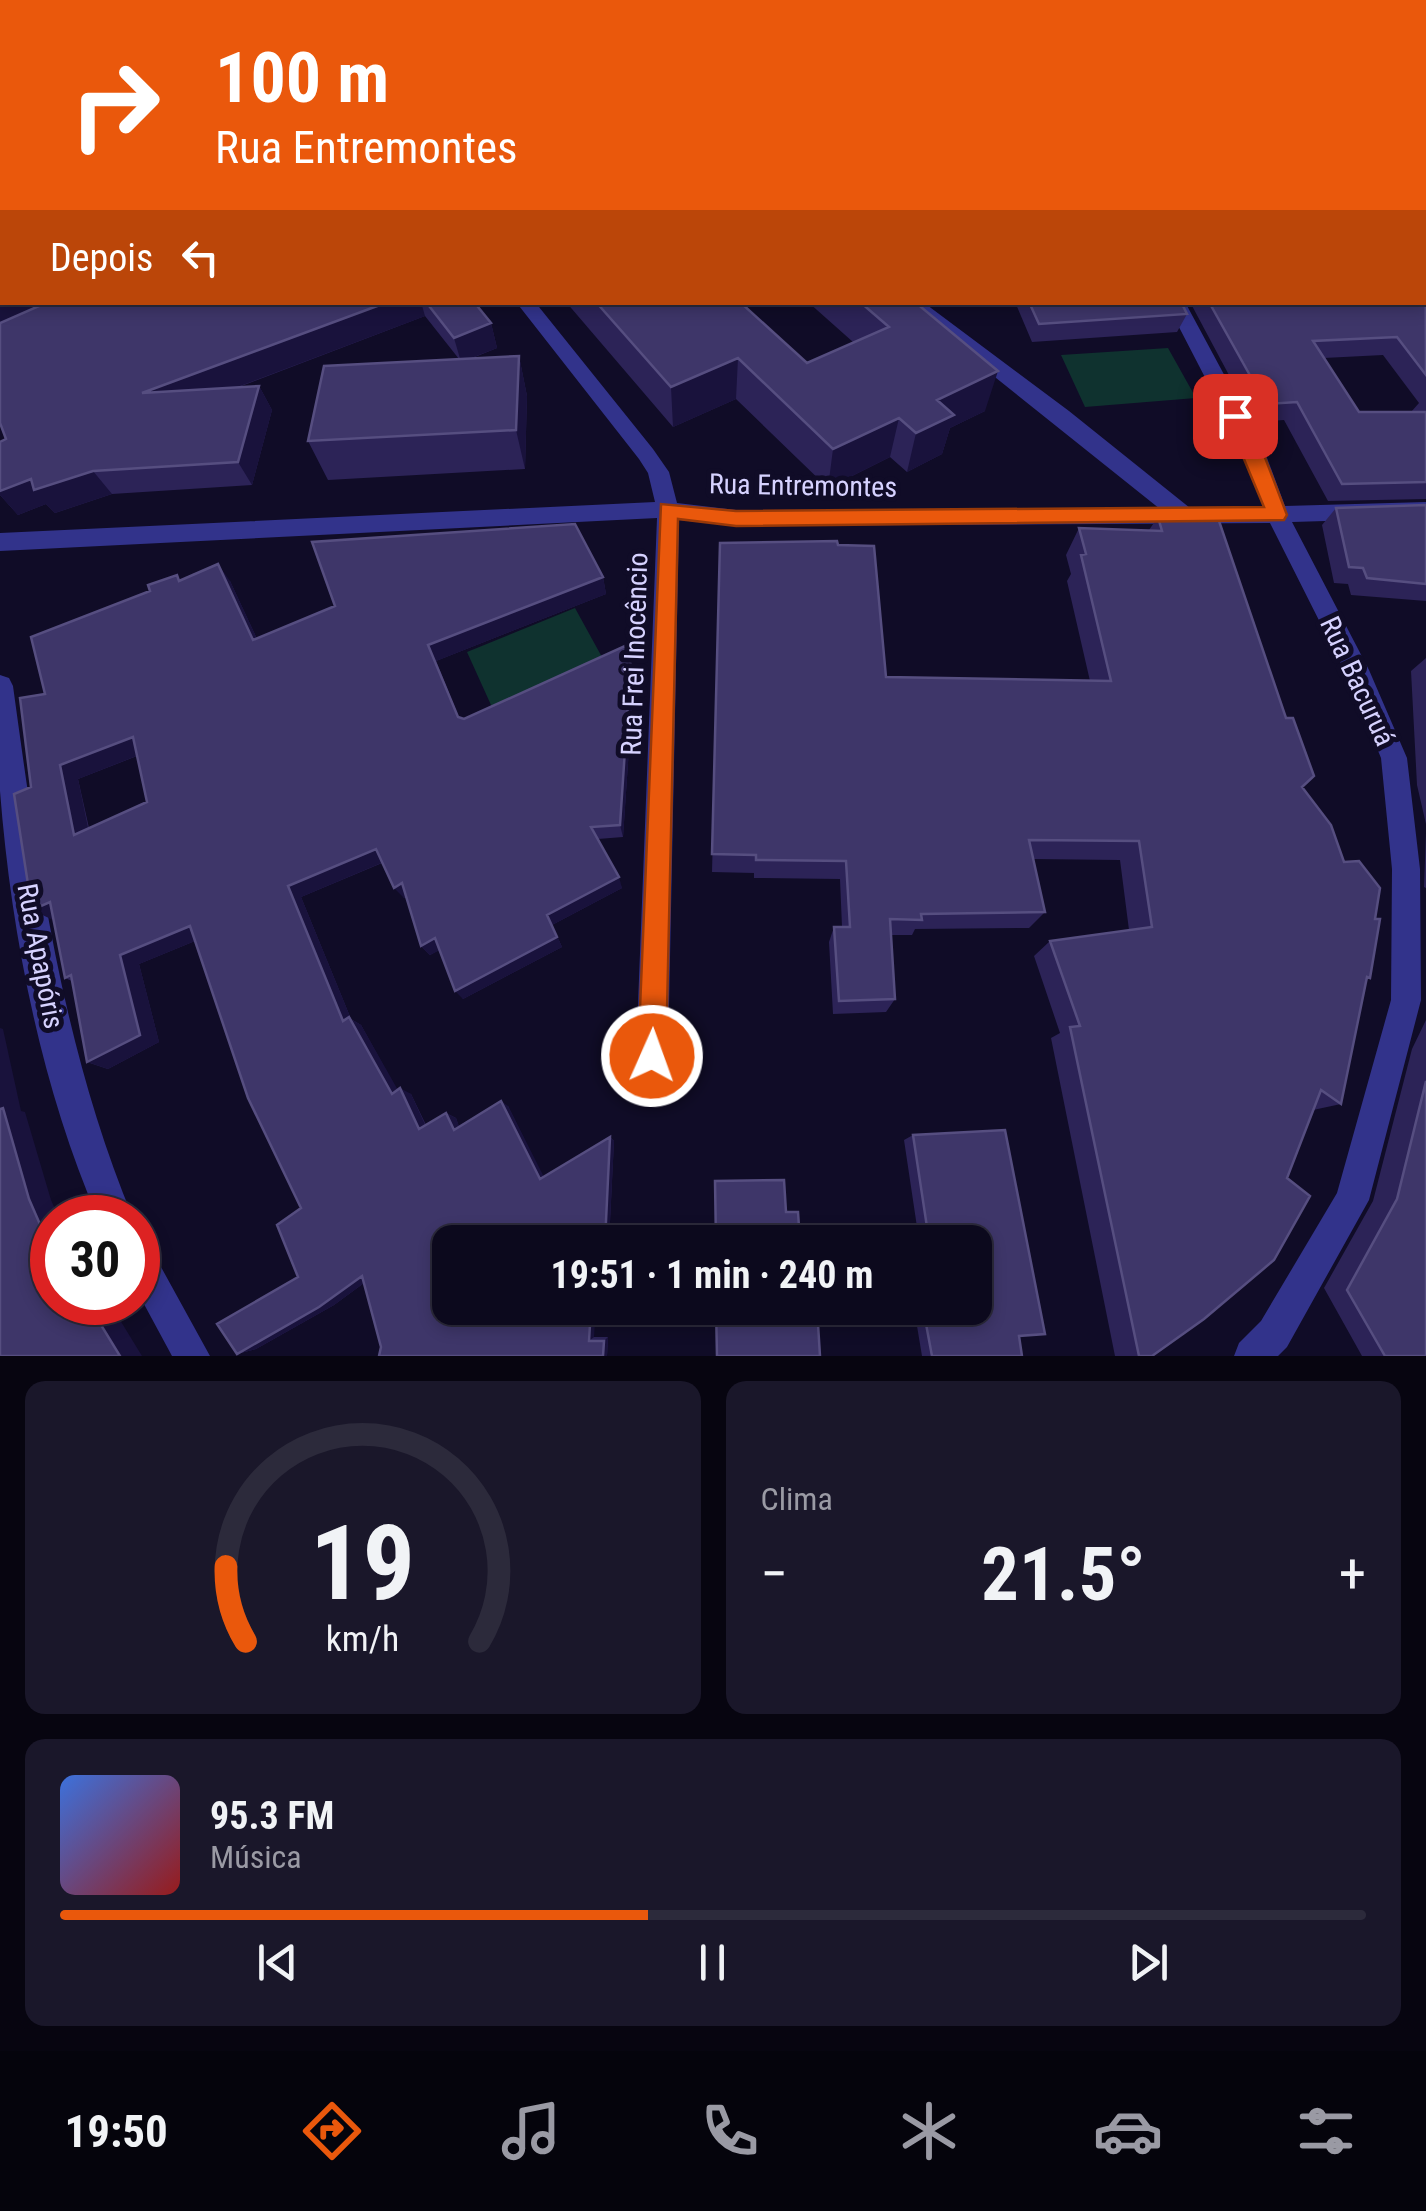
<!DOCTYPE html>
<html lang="pt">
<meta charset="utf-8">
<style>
:root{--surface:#0c091d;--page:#1a172a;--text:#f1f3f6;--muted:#9a9aa4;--line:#2c2a3b;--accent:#ea580c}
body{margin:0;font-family:"Roboto Condensed",sans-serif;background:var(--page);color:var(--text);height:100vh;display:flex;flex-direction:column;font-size:38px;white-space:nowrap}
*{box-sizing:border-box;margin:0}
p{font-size:32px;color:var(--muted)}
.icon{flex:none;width:55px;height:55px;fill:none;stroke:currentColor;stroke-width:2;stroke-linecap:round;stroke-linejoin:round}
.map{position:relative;height:1356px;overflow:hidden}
.side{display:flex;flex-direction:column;gap:25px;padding:25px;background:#070510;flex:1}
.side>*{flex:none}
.hud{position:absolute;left:0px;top:0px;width:1428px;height:305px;box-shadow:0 5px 15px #0003,0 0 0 2px var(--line);background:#ea580c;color:#fff;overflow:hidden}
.speed{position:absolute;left:30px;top:1195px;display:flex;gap:20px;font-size:50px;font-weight:700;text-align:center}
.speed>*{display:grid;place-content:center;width:130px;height:130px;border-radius:50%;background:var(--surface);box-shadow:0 5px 15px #0003,0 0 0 2px var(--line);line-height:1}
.speed .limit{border:15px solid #d22;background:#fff;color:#111}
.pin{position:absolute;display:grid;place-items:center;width:85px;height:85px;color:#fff;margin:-42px;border-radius:20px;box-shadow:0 5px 15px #0006}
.me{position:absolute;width:110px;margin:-55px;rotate:2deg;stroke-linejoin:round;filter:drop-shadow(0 0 8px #0008)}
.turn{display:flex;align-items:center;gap:35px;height:210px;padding:0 50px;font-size:45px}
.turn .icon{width:130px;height:130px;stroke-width:2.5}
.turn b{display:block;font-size:70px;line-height:85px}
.then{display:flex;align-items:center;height:95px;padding:0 50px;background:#0003;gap:20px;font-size:38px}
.big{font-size:75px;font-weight:700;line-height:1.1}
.side .widget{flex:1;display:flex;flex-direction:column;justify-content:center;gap:15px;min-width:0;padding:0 35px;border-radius:20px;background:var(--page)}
.side .dial{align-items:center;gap:0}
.dial svg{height:260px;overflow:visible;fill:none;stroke:var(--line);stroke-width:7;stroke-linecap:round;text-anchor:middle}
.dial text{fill:var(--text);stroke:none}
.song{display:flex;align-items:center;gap:30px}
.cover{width:120px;height:120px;border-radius:15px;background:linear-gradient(135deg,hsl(220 70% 55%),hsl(0 70% 35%))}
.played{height:10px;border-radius:5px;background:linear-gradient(90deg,var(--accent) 45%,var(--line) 45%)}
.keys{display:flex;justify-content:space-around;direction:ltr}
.heat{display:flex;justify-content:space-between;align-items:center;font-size:55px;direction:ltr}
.side .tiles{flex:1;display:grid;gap:25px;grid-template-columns:1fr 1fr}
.widget:last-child{grid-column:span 2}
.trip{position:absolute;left:432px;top:1225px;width:560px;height:100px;border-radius:20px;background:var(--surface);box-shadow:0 5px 15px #0003,0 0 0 2px var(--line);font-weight:700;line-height:100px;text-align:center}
.dock{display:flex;height:160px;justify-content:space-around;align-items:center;background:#05040c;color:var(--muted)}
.dock .icon{width:70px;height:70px}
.dock .selected{color:var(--accent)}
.dock b{font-size:45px;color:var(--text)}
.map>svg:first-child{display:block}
.green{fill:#0f322f}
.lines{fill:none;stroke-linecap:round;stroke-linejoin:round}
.minor{fill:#32338b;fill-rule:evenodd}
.wall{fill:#2c2357;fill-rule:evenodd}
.shaded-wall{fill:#19123c}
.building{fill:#3e3669;stroke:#564e80;stroke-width:2.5;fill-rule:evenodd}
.route{fill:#ea580c;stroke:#983908;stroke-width:2.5}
.labels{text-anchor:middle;stroke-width:10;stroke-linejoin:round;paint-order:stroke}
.street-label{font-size:28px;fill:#d6d2ff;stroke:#100c27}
</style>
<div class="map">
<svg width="1426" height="1356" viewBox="0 0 1426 1356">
<rect width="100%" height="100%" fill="#100c27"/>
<path class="green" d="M1168 348 1196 398 1085 407 1061 355Z
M575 608 608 668 496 716 467 652Z"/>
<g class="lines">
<path class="minor" d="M689 0H709L711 2H691Z
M516 302H535L653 449 669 472 677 503 736 510 1160 509 901 302H923L1069 411 1190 508 1263 506 1241 447 1166 302H1185L1263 447 1285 506 1426 502V518L1292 522 1369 670 1407 758 1420 869 1421 1000 1369 1200 1287 1347 1278 1356H1234L1239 1343 1261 1321 1337 1193 1391 1000 1392 869 1381 758 1348 678 1270 523 736 526 679 520 668 1056 663 1067 652 1072 641 1067 636 1056 657 518 0 551V533L655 502 648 473 639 459Z
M0 675 9 678 13 686C38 868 62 1047 133 1218H98C41 1087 11 933 0 791 0 753 0 713 0 675Z
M138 1242 150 1247 210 1356H172L138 1293Z"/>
</g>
<path class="wall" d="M0 0H589L592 2H2V302H474L491 323 497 348 470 359 519 356 527 396 525 469 328 480 308 441 324 366 459 359 425 316 236 388 259 386 272 410 252 485 112 494 55 513 46 504 18 515 0 495V442L6 439 0 423Z
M733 0H1426V78L1425 2H740Z
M1426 121V499L1328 501 1284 420 1254 422 1190 302H1425ZM1383 355 1419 403 1411 412H1359L1324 358Z
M566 302H740L807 363 853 342 808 302H915L985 411 950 428 942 454 907 472 890 457 828 488 736 399 673 427Z
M1015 302H1181L1187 314 1177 332 1032 342Z
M1426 505V601L1351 595 1348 584 1334 583 1322 525 1336 508Z
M1158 517 1302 787 1375 919 1370 978 1366 980 1341 1104 1313 1110 1152 1356H1115L1051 1038 1060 1033 1034 956 1050 941 1129 930 1120 860 1033 859 1045 912 1029 928 915 929 912 935H891L895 999 886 1012 833 1014 829 942 834 927H842L840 879 754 878V873L712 872 720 543 838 545 886 677 1090 681 1067 581 1071 574 1066 555 1079 528 1149 530Z
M603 577 606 594 436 661 459 718 464 719 637 703 632 704 623 837 598 839 622 888 552 925 562 947 463 999 439 950 430 955 421 946 406 897 404 898 382 863 301 897 351 1019 361 1025 397 1090 411 1094 426 1125 446 1113 456 1118 459 1127 508 1106 543 1177 610 1137 614 1141 609 1242H450L594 1337H608L607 1356H379L381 1347 364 1283 334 1305 256 1349 237 1354 298 1277 301 1208 195 941 139 964 159 1042 108 1069 87 1062 72 981 65 978 31 787 45 694 181 580 230 581 257 639ZM137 756 147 802 89 828 78 779Z
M1426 658V824L1417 785 1411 671Z
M1426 833V888L1424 887Z
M1426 1020V1356H1362L1324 1288 1373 1201 1412 1049Z
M1005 1130 1045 1334 1019 1336 1022 1356H922L914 1308H975V1242H902L899 1229 917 1227 904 1140 913 1135Z"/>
<path class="shaded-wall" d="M2 302H82L0 335V303Z
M388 302H421L425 316 158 417 142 393Z
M491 323 497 348 461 362 454 338Z
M519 356 527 396 525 469 516 430Z
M738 358 736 399 673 427 671 387Z
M998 371 985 411 950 428 942 454 907 472 916 433 937 400Z
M259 386 272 410 252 485 238 462Z
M899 418 890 457 828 488 833 449Z
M93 471 112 494 55 513 46 504 18 515 0 495V491L31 479Z
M218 564 230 581 265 656 253 640Z
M603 577 606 594 436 661 465 732 428 645Z
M635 688 637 703 632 704 623 837 620 825 629 689Z
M133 737 149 751 78 779 92 847 74 835 60 765Z
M376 849 386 861 301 897 351 1019 361 1025 403 1099 392 1094 343 1021 288 886Z
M619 877 622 888 552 925 562 947 463 999 455 991 547 915Z
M402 883 412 894 404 898 394 888Z
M50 902 53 920 32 910Z
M190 926 207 936 139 964 159 1042 108 1069 87 1062 120 955Z
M435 938 444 948 430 955 421 946Z
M0 1028 3 1029 21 1111 25 1112 51 1200 59 1218H52V1252L29 1199 0 1109Z
M400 1088 411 1094 429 1133 419 1129Z
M501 1101 508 1106 546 1181 540 1179Z
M446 1113 456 1118 462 1134 454 1130Z
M610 1137 614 1141 609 1242H605Z
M375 1275 334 1305 256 1349 237 1354 362 1276Z
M87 1302H109L142 1356H120Z
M591 1308H596L594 1337 589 1341Z
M608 1337 607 1356H603L604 1341Z"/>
<path class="building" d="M0 0H589L592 2H2V302L0 303Z
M820 0H1426V60L1425 2H833Z
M1425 121 1426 375 1397 337 1313 341 1359 412H1426V482L1342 484 1297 402 1266 404 1209 302H1425Z
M48 302H388L142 393 259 386 238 462 93 471 34 490 31 479 0 491V442L6 439 0 423V323Z
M426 302H474L491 323 454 338Z
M596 302H740L807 363 889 327 860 302H915L998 371 937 400 954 415 916 433 899 418 833 449 738 358 671 387Z
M1029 302H1181L1187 314 1039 324Z
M519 356 516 430 308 441 324 366Z
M1426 505V584L1367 578 1363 568 1349 567 1336 508Z
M1158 517 1218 518 1286 718H1293L1314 776 1302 787 1331 825 1344 862 1359 861 1380 888 1375 919H1380L1370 978 1367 977 1341 1104 1321 1090 1287 1178 1310 1196 1274 1260 1204 1319 1152 1356H1139L1070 1027 1080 1026 1050 941 1152 927 1139 841 1029 840 1045 912 921 914 922 920 890 919 895 999 839 1001 834 927H850L846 861 756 860V855L712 854 720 543 837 541 838 545 874 546 886 677 1111 681 1081 555 1086 554 1079 528 1162 531Z
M575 524 603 577 428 645 458 717 464 719 627 645 635 688 629 689 620 825 591 827 619 877 547 915 557 937 455 991 435 938 421 946 402 883 394 888 376 849 288 886 343 1021 349 1017 392 1094 400 1088 419 1129 446 1113 454 1130 501 1101 540 1179 610 1137 605 1242H450V1308H591L589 1341H604L603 1356H379L381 1347 362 1276 319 1307 237 1354 217 1324 298 1277 277 1225 301 1208 248 1098 190 926 120 955 140 1035 87 1062 71 975 65 978 50 902 32 910 14 794 31 787 20 698 45 694 31 637 150 591 148 585 177 575 179 581 218 564 253 640 335 606 312 542ZM133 737 147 802 74 835 60 765Z
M1426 1081V1356H1385L1347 1290 1397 1199Z
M3 1108 29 1199 52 1252V1302H87L120 1356H0V1109Z
M1005 1130 1045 1334 1019 1336 1022 1356H932L923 1308H975V1242H911L908 1228 927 1227 913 1135Z
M784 1180 786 1212H798L800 1242H716L715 1181Z
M716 1308H817L820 1356H717Z"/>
<path class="route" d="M1235 409 1242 411 1261 447 1287 515 1284 520 736 526 678 519 666 1056 662 1066 652 1070 642 1066 638 1056 661 504 736 511 1264 507 1226 416Z"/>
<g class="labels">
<g class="street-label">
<text transform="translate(803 485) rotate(1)" y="10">Rua Entremontes</text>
<text transform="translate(634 654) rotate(-88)" y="10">Rua Frei Inocêncio</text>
<text transform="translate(1358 681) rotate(65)" y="10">Rua Bacuruá</text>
<text transform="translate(41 956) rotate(79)" y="10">Rua Apapóris</text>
</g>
</g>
</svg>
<div class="speed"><div class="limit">30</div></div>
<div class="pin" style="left:1235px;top:416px;background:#d93025"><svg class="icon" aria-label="arrive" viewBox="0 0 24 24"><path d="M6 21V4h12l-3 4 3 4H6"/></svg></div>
<svg class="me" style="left:652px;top:1056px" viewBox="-20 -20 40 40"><circle r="17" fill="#ea580c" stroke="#fff" stroke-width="3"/><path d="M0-11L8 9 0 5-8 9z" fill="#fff"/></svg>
<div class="trip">19:51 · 1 min · 240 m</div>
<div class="hud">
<div class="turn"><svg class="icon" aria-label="right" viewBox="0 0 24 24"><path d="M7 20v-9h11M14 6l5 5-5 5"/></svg><div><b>100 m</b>Rua Entremontes</div></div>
<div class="then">Depois<svg class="icon" aria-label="left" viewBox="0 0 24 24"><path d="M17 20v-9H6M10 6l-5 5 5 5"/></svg></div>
</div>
</div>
<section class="side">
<div class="tiles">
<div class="widget dial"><svg viewBox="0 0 100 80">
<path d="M14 69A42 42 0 1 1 86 69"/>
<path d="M14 69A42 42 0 0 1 8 46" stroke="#ea580c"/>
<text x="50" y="56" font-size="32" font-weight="700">19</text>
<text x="50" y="72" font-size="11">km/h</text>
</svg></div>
<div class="widget"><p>Clima</p>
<div class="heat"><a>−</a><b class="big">21.5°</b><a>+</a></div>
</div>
<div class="widget">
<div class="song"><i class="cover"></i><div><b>95.3 FM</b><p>Música</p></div></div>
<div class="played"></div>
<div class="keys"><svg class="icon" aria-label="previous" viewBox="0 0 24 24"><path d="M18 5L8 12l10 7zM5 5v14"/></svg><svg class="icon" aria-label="pause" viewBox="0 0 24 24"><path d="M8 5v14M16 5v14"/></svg><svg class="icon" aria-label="next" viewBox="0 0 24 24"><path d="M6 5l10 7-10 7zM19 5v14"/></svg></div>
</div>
</div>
</section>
<nav class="dock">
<b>19:50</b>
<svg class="icon selected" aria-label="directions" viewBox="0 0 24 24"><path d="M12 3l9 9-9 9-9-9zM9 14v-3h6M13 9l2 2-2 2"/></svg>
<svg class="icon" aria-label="music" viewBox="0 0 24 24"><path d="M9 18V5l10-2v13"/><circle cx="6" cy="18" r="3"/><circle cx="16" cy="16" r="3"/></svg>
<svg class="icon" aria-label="phone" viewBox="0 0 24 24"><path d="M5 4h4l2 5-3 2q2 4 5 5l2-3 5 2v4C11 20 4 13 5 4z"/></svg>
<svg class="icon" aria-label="climate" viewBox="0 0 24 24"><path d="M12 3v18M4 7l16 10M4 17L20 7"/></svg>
<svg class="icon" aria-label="car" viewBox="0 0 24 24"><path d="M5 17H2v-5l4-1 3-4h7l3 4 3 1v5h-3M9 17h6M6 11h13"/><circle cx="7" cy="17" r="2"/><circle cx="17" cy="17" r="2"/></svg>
<svg class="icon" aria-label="filters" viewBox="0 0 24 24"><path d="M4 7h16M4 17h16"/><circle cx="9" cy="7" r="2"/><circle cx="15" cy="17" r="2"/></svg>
</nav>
